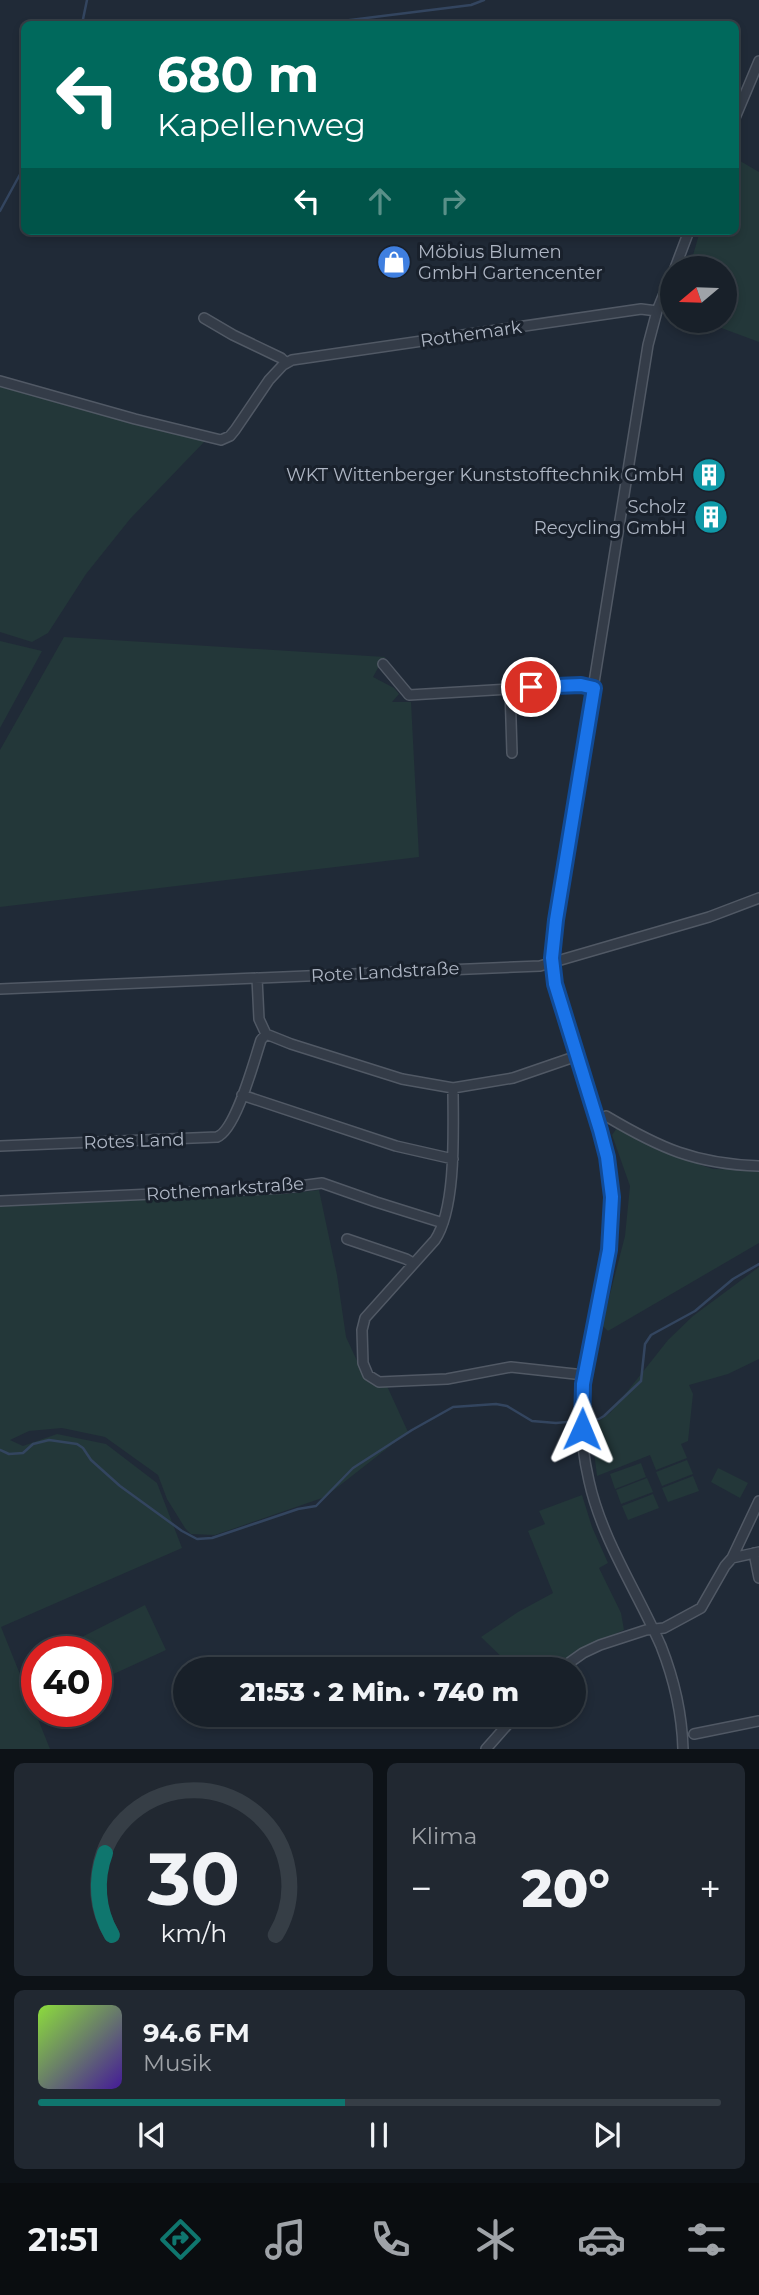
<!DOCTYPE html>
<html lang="de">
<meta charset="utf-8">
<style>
:root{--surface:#182029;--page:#212831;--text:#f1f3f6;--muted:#9fa3a8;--line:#363e46;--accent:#0f766e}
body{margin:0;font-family:Montserrat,sans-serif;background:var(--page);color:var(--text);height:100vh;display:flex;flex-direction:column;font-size:26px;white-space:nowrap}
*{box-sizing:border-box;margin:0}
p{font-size:23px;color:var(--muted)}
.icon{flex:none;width:38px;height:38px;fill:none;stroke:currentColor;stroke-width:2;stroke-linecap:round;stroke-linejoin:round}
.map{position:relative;height:1749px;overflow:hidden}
.side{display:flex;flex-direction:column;gap:14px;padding:14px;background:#0d1217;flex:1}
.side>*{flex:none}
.guide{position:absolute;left:21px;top:21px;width:718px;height:214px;border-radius:10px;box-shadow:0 4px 10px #0003,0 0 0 2px var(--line);background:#00695c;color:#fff;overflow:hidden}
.needle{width:46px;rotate:251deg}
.controls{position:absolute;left:660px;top:256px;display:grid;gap:14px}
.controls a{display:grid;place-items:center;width:77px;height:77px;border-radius:50%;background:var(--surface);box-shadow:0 4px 10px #0003,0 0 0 2px var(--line);font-size:35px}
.speed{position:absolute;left:21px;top:1636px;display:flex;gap:14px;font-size:35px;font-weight:700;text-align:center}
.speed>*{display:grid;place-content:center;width:91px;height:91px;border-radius:50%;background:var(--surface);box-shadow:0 4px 10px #0003,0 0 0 2px var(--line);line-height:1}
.speed .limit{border:10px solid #d22;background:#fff;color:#111}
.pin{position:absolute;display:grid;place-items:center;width:60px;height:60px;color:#fff;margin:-30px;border:4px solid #fff;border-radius:50%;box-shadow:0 2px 7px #0007}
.me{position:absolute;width:77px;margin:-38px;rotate:1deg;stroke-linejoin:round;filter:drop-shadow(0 0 5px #0008)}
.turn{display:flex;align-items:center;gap:24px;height:147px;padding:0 21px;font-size:32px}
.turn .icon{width:91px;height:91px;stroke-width:2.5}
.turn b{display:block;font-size:49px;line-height:60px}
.lanes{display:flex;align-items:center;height:66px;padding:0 21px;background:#0003;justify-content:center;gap:35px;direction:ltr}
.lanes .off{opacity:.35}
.big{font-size:52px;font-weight:800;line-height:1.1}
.side .widget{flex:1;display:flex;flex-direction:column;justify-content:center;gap:10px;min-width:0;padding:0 24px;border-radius:10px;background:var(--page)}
.side .dial{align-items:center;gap:0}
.dial svg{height:182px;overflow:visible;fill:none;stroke:var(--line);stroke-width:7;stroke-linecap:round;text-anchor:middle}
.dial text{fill:var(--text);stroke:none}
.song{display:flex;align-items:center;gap:21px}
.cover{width:84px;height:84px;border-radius:10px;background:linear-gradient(135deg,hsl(90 70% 55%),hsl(260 70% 35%))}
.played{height:7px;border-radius:4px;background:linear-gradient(90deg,var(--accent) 45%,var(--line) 45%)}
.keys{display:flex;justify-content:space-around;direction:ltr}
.heat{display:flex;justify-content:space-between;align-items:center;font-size:38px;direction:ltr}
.side .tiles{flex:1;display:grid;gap:14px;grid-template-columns:1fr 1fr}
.widget:last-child{grid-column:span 2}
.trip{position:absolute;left:173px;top:1657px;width:413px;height:70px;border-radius:35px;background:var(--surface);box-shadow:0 4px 10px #0003,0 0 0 2px var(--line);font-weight:800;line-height:70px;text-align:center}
.tabs{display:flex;height:112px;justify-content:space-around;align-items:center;background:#0a0d10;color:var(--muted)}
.tabs .icon{width:49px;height:49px}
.tabs .selected{color:var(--accent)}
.tabs b{font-size:32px;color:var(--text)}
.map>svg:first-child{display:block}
.green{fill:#233739}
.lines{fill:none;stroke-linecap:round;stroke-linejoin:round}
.stream{stroke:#33455f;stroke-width:2.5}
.minor-casing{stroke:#515965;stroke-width:12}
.minor{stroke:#343c48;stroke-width:9}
.route-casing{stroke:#114b97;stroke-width:18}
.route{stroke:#1a73e8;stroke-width:12}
.labels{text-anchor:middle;stroke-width:6;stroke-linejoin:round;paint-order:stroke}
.poi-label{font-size:18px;fill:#aeb6c4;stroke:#19212c;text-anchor:end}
.street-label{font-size:18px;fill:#aeb6c4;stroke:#19212c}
</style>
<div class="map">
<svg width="759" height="1749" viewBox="0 0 759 1749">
<rect width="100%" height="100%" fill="#202a37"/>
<path class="green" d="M735 158 759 172V342L700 320H724V268H688L691 262 700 231H735Z
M0 386 205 441 130 519 86 574 48 633 32 642 0 632Z
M64 637 385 657 383 667 378 668 373 677 394 688 399 694 392 702H411L419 857 0 907V750Z
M0 641 42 651 0 728Z
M617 1128 674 1156 713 1169 759 1170V1243L608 1331 602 1325 625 1236 630 1186 612 1135Z
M319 1190 337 1275 346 1337 365 1378 387 1386 408 1432 325 1497 215 1535 191 1534 185 1528 167 1499 158 1475 105 1437 62 1428 29 1431 10 1440 23 1446 57 1434 106 1444 157 1483 182 1548 1 1627 50 1749H0V1205L294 1193Z
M759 1267V1359L728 1374 689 1385 693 1394 688 1441 681 1444 687 1458 656 1470 650 1455 597 1476 591 1427 611 1412 668 1340 693 1316Z
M687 1460 693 1474 662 1486 656 1472Z
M641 1463 646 1477 615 1489 610 1474Z
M718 1468 748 1483 740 1498 711 1482Z
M693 1476 699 1491 668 1502 662 1488Z
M647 1478 653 1492 621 1504 616 1490Z
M653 1494 659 1508 628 1520 622 1506Z
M582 1495 592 1527 608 1563 599 1568 621 1613 624 1630 579 1650 550 1669H514L481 1637 518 1612 553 1593 528 1531 545 1524 539 1511Z
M145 1605 166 1650 96 1682V1652H73L68 1644Z"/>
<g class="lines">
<path class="stream" d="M82 24 87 0
M318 24 471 5 484 0
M0 211 24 167
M585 1420 599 1419 604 1416 641 1381 645 1344 651 1335 695 1311 733 1279 759 1264
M0 1450 9 1454 23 1453 33 1444 49 1440 77 1444 83 1448 91 1460 120 1486 182 1531 197 1539 212 1538 298 1509 316 1506 353 1468 412 1430 453 1407 496 1404 507 1406 532 1421 556 1423 578 1421"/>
<g class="minor-casing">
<path id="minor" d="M735 118 759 61
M675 268 689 231
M672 274 657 311 648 345 556 920C554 939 551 958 554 978 557 999 565 1019 571 1039 588 1090 610 1143 612 1198 614 1259 593 1316 584 1376 579 1410 581 1447 589 1481 602 1540 637 1591 661 1646 674 1679 682 1713 683 1749
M204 318 233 335 281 358 286 363
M0 381 135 419 221 440 230 436 235 430 269 380 283 365 292 360 641 309 657 311
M383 664 409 695 575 685 594 688
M510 688 512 753
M0 989 540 966 709 917 759 898
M266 1034 291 1044 402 1079 453 1088 513 1078 577 1056
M453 1088C453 1127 457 1207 435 1240L365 1318 362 1330 363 1363 368 1375 379 1382 447 1379 511 1367 584 1375
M242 1095 396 1146 453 1159
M606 1116C660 1148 695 1164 759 1166
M0 1146 217 1137C236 1130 254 1061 261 1040L266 1034 259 1019 257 978
M0 1201 284 1188 322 1183 376 1202 443 1223
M347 1239 406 1259 413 1263
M754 1553 759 1578
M732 1558 759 1552
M559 1670 583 1653 600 1645 646 1630 664 1628 701 1608 725 1566 732 1558 759 1501
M694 1734 759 1721
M486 1749 516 1715"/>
</g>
<use href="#minor" class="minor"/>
</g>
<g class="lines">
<g class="route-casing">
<path id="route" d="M531 687 581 685 594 688 556 920 552 958 555 984 600 1130 607 1157 612 1197 609 1250 583 1384 582 1429"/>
</g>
<use href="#route" class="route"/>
</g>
<defs>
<g id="shop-disc" transform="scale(1.75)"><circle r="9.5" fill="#3f7fe0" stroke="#19212c"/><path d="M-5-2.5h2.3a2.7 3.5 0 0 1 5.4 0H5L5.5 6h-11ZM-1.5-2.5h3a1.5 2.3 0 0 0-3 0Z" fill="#fff"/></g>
<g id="building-disc" transform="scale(1.75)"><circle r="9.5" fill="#0f9aa8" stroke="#19212c"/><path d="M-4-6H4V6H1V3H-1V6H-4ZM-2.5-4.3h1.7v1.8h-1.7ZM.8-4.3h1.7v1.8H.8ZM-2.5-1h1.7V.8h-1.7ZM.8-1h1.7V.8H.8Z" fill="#fff"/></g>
</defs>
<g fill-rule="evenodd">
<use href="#shop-disc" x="394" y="262"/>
<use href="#building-disc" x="709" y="475"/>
<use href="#building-disc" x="711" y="517"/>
</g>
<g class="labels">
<g class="poi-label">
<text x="418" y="258" text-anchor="start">Möbius Blumen<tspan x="418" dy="21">GmbH Gartencenter</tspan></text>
<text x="684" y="481">WKT Wittenberger Kunststofftechnik GmbH</text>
<text x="686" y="513">Scholz<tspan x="686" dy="21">Recycling GmbH</tspan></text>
</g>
<g class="street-label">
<text transform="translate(471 334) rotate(-8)" y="6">Rothemark</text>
<text transform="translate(385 972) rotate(-3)" y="6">Rote Landstraße</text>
<text transform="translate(134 1141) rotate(-2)" y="6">Rotes Land</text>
<text transform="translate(225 1189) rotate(-4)" y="6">Rothemarkstraße</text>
</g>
</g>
</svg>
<div class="controls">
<a><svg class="needle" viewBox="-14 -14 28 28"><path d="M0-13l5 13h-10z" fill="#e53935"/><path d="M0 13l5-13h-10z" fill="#9fa3a8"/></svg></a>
</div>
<div class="speed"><div class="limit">40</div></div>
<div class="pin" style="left:531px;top:687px;background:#d93025"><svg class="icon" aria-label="arrive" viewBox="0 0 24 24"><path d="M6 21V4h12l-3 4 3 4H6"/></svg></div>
<svg class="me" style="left:582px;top:1429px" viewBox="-20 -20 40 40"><path d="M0-17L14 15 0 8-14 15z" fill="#1a73e8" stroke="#fff" stroke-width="4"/></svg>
<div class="trip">21:53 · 2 Min. · 740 m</div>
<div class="guide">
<div class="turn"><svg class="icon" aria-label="left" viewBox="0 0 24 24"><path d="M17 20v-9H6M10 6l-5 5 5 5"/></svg><div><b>680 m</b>Kapellenweg</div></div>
<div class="lanes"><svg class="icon" aria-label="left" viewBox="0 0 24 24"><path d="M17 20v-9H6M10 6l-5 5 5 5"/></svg><svg class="icon off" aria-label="ahead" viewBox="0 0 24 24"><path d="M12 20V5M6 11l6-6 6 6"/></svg><svg class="icon off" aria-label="right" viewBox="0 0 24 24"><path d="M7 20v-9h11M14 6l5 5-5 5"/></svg></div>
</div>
</div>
<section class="side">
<div class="tiles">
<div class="widget dial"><svg viewBox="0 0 100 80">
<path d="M14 69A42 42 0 1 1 86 69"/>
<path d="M14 69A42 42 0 0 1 11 33" stroke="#0f766e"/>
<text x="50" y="56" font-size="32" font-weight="700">30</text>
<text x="50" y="72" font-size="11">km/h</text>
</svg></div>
<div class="widget"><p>Klima</p>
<div class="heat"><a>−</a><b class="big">20°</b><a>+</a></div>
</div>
<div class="widget">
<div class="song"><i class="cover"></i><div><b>94.6 FM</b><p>Musik</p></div></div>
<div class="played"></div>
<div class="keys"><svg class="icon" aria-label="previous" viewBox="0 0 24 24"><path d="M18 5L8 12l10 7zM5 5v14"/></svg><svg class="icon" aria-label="pause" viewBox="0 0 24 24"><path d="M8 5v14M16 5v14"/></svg><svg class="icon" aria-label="next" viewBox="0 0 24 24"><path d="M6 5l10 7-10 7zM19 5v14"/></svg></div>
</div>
</div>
</section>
<nav class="tabs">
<b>21:51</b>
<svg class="icon selected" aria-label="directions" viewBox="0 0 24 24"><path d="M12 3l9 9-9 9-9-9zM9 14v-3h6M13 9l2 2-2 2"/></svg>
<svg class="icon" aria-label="music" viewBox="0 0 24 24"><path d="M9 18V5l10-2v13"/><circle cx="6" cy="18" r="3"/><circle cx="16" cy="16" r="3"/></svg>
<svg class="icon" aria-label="phone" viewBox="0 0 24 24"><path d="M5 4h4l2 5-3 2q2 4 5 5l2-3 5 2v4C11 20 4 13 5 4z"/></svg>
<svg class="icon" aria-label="climate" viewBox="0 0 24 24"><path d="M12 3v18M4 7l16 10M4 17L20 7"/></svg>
<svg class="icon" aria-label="car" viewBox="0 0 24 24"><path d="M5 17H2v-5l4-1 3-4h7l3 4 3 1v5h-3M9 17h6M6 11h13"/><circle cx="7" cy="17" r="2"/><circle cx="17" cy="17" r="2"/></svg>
<svg class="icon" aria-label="filters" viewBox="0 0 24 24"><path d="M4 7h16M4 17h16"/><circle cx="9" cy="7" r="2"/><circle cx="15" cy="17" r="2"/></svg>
</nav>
